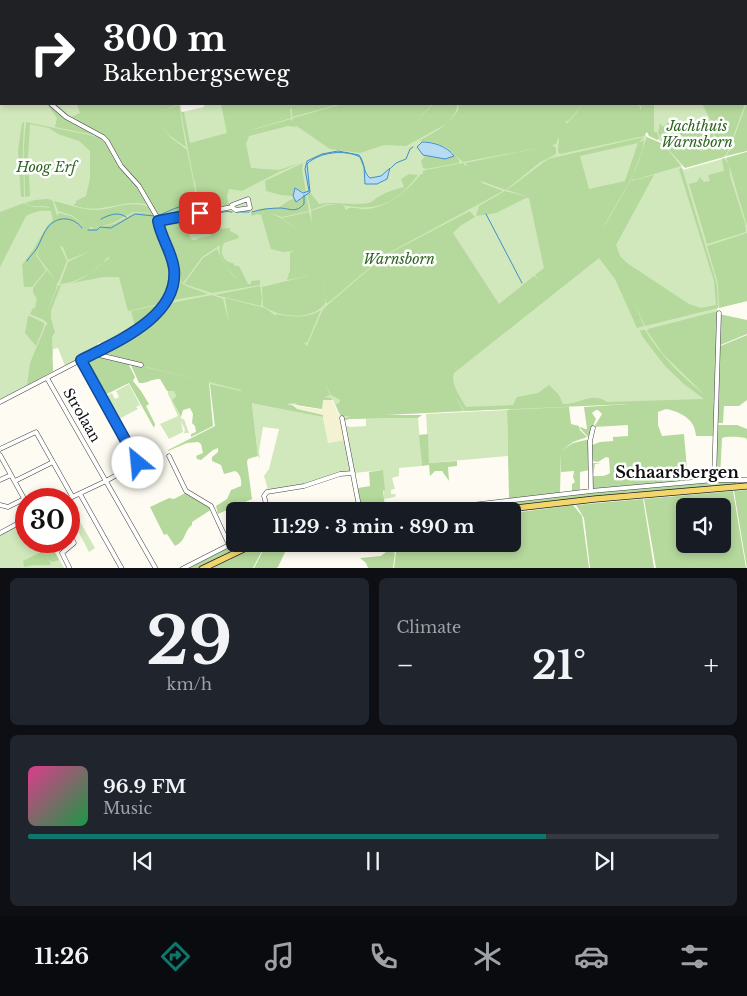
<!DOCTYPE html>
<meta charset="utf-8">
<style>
:root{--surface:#171b24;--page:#20242c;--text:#f1f3f6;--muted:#9ea1a6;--line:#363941;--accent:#0f766e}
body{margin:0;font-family:"Libre Baskerville",serif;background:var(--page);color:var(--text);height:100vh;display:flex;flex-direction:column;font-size:19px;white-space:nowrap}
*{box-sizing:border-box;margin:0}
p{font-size:16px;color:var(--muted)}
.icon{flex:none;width:28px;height:28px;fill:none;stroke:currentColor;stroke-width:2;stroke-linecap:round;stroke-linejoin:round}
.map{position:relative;height:568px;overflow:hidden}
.side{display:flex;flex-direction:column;gap:10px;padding:10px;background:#0d0f14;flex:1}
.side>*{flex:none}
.banner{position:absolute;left:0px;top:0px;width:748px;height:105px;box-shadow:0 2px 8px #0003;background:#202124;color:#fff;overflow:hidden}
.fabs{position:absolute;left:676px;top:498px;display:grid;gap:10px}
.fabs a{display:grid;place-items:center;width:55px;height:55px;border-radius:8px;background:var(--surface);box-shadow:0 2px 8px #0003;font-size:25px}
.speed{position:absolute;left:15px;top:488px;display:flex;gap:10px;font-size:25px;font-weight:700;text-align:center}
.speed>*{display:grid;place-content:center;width:65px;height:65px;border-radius:50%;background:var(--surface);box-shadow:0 2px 8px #0003;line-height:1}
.speed .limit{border:8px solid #d22;background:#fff;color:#111}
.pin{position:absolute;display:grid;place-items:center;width:42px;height:42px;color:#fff;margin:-21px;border-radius:10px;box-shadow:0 2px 8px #0006}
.me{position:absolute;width:55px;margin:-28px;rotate:332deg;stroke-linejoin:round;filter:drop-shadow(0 0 4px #0008)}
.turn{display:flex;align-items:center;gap:18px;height:105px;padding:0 20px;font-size:22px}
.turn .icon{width:65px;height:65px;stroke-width:2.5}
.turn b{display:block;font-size:35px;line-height:42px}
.big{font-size:38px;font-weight:700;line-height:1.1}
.side .widget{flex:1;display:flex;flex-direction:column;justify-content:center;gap:8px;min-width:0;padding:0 18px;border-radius:8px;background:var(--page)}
.side .dial{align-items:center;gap:0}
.dial b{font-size:65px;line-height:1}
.song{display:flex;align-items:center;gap:15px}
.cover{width:60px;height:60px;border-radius:8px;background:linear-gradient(135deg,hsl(330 70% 55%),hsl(140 70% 35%))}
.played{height:5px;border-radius:2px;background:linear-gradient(90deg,var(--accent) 75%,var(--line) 75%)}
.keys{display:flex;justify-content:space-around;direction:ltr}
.heat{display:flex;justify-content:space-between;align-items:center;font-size:28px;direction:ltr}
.side .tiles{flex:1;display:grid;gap:10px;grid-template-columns:1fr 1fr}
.widget:last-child{grid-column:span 2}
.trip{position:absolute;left:226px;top:502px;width:295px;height:50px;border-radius:8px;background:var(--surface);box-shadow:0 2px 8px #0003;font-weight:700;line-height:50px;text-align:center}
.menu{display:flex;height:80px;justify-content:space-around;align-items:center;background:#090b0e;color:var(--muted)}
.menu .icon{width:35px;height:35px}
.menu .current{color:var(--accent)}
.menu b{font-size:22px;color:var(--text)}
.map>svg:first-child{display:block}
.farmland{fill:#f4f2d2}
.green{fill:#d1e8bc}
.forest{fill:#b5d89c;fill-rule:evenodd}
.water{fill:#b8dbf4;stroke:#428ec8}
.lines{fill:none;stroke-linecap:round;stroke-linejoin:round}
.stream{stroke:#428ec8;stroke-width:1}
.minor-casing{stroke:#424242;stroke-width:5}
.major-casing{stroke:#202020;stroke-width:7}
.minor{stroke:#fff;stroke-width:4}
.major{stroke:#f3d76d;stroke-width:5.5}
.route-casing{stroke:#114b97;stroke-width:12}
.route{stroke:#1a73e8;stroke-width:9}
.labels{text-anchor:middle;stroke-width:5;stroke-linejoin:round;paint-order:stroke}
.park-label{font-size:14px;font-style:italic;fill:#2d6521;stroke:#fff}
.street-label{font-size:14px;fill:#0f0f0f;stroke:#fff}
.quarter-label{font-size:16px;font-weight:bold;fill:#0f0f0f;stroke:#fff}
</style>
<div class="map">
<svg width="747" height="569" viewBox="0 0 747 569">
<rect width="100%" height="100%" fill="#fefcf2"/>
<path class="farmland" d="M323 400H332L341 421 345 440 328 443 323 415 297 409 293 408 292 405 322 410Z"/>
<path class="green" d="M722 0H747V150L723 157 671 152 659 140 649 136 642 104H746V1Z
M0 51 1 104H51L66 118 94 133C94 150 93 168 92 184 97 168 93 150 95 133L66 117 52 104H180L182 112 204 107V104H639L644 120 645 134 647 137 663 144 681 164 683 170 747 152V301L717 308 715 399 711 401 569 406V444L560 451 559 493 512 499 509 409 343 417 340 416 333 400H323L322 409 284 403 240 392 243 422 220 424 215 426 210 384 100 358 105 349 136 331 135 327 103 344 101 345 100 342 97 344V349L95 350 96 351 56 372 54 371 65 366 58 348 53 349V355H51L53 371 45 376H49L28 386 27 385 23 389 0 400Z
M129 384 140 405 136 407 138 409 117 420 104 397 112 393 115 399 119 397 116 391Z
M174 390 176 396 172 400 182 419H184L189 433H184L185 430 181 421 183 432 169 439 160 424 178 416 168 394V391Z
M252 402 323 417 328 443 345 440 351 472 314 483 268 490 264 476 269 469 279 429 263 427 259 451 260 459 258 456Z
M507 410 508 456 429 463 426 414Z
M418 418 422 466 399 468V476L392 478 395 489 391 490V494H396L395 497 384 499 383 470 354 473 344 425 350 427 366 426V419Z
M70 504 95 548 89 552 76 527 72 526 69 520Z
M26 520V541H49L64 568 0 569V534Z"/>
<path class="forest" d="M747 103V151L726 156 729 151Z
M47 104H51L59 113 94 134V135L55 127 57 118Z
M52 104H56L71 117 80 113 77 104H178L164 111 179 105 186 147 170 136 162 127 170 137 187 150 199 210 157 216 108 141 66 117Z
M221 104H340L292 117V109L290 108 291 118 234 135 291 119 292 122 293 118 343 104H432L413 125 433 104H458L455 113 447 123 458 111 459 104H581L575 114 568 121H566V124L576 114 581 104H639L641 111 640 104 654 105V132H657L659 138 657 140 649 136 647 132 644 136 560 154 558 152 559 136 556 144 552 145 556 148V154L539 163 506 190 481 181 482 183 503 191 385 255 381 254 382 257 328 303H326L323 283C323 288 326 297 325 303 325 305 321 308 318 310 302 320 278 316 263 306L262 287 312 275 287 280 290 270V253L294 251 283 252 271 249 261 215 266 211 260 215 257 214 252 216 251 213 264 208H278L290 200 294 199 296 202 306 194 309 211 282 217 270 213 281 218 304 234 282 218 309 212 312 223 311 211 328 205 337 204H327L311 210 307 194 310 192 319 204C336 201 352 206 368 203 373 202 374 199 378 197 386 192 395 189 404 187L401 179 409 174 418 175C396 204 377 212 342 205L345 207V210C352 205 360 210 368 209 391 206 408 190 421 174H423V171L426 170 463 163 466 166 467 165 465 163 549 146 463 162 446 147 433 142 419 141 438 130 446 124 406 146 384 145 360 153 330 149 295 125 296 127 288 126 249 136 246 144 251 168 279 170 300 163 279 172 242 191 229 189 227 197 229 205 202 211 200 210 195 183 196 182 194 181 181 112H184L190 143 227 133Z
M702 104H745L728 151 724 157 685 168 665 146 681 166 634 180 633 178 632 181 654 175 616 245 620 256 627 263 689 304 701 308 716 305 714 281 679 169 682 168 717 285 718 308 645 326 633 299 644 326 637 328 615 279 599 258 454 373C450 384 461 398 466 407L513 405 517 397 538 393 549 385 559 395 563 404C580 405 591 391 607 402L704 399 685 385 665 366 642 336 640 330H645C661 357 683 377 707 397L663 354 647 331 648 329 718 311 715 399 713 402H715L714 436H696C695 419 681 412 666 409L658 412V425L662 436 684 434 688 481 593 489 591 488 592 463H601L595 464 593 476C600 476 605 477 610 473L609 458 606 457 598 462 592 461V445L600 442 613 441V437L628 436V425L594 427 602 414 598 410H596L592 413 596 419 588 437 580 428 581 427 585 429H587L584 407 629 404 464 411 454 393 463 411 384 415H422L418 418 349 419 344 421V418L351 416C339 417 341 416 336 405L340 402V400L331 395 325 383 330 395 324 397 331 398 332 400H323L322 409 297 405 296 403 287 404 292 405 297 409 323 415V417L252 403 258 456 248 459 247 462 252 499 218 514 216 506 227 499 231 490 241 486C242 480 240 473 235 471L224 474 221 465 212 461V457L218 452V448L213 450 201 460 197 459 196 456 203 453 201 444 198 442 187 443 168 451V450L215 426 210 384 241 391V390L209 382 213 426 191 437V434L196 432 195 426 192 423 193 414 190 408 183 410 181 417 172 400 176 396 174 391H167L160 379C153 378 146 384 139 383L130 363 204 381 144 367 142 363 104 353 107 352 105 349 143 327 166 304 212 295 223 299 229 323 225 298 265 308 276 316V314C291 317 307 319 321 310L307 343 305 342 306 344 302 341 307 346 323 309 382 258H386V256L390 253 470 211 475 217 460 226 453 233 499 304 534 276 539 280 535 275 544 268 529 198H526L496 213 476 216 479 206 505 191 529 197 507 190 548 159 644 137 638 143 580 156 589 189 625 181 638 143 644 140C640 173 616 201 603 229L631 180 647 137 663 144 658 132 660 123 663 127 665 125 701 151C726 146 710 118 702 104Z
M673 120 689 126 705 125 712 127 714 140 701 150 666 124Z
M24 122 23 145 24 197H21L18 151 22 123Z
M26 122 103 138 107 142 118 162 138 186 149 205C129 200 120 206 101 208 92 210 82 208 73 205L76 203V201L86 196 90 179V151L79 141 58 134 49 128 30 124 28 156 30 196 25 197 24 145Z
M747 152V226L729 165 730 176 745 223 746 232 707 244 689 184 697 182 700 177 704 182 710 181 708 175 724 171 722 159 724 158 729 165 726 158Z
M454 154 459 160V163L426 169 423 168 421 161 425 156 445 159 454 156Z
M303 163 302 169 306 193 297 189 293 192V196L281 195 266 191 265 181Z
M47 199 52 200 53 202 57 216 59 213 71 216 88 227 71 215 58 211 54 201C68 204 82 210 96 210 118 209 126 200 150 207L154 213 133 212 113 223 95 228 89 227 91 230V229L114 224 134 213H155L157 224 154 225 158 226 169 254 173 276 168 275 172 277 171 291 164 303 128 311 119 277H104L61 285 51 311V319L55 332 52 337 53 371 27 385 30 363 46 325 48 324 44 320 58 286 60 285C87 282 90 270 110 258L108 257C95 272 79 282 60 284L68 262 90 251 68 260 63 247 60 246 67 261 58 283H57L56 289 44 320 30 314 33 308H35L37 299 33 293V288L47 270 57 282 37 255 40 247 36 255 46 270 32 287H24L22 265 35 247 47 226 53 220 51 211C43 210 34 211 26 216L0 267V212L24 203C32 209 41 206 51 208 43 204 33 209 25 203L35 200Z
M200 215 202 224 192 229 189 235 192 240H196L199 238 211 236 210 230 230 228V231L238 235 239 238 224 243C219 252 223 262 233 263L235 266H239L248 284H251V281L260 280V285L212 293 184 284 203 258 217 249C223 260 228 272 238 280 230 271 217 258 220 245L202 257 183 283 175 277 161 226 162 222Z
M747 233V301L719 308 718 284 707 246Z
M175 278 186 286 208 294 168 301Z
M260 286 262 298 261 306 215 295Z
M163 304 148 320 104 346 103 344 135 326 131 311Z
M719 314 747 320V334L718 346Z
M28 316H30L44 323V326L36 346 25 333Z
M747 335V400L739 406H724L723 423H717L718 347Z
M94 355 128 363 135 377 133 381 141 391 149 404 146 406 155 424 154 428 129 383 103 396 83 360Z
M569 407 571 424 579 426 580 430 587 437 573 442 561 451 560 493 509 499 507 410Z
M717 425H737L747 429V440L746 438C738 437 729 436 722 438L720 478 716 479Z
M428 434 429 463 457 461V466L448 467 449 481 442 471H435L430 476 429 465 422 466 419 435Z
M586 440H588L589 470 580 472V491L572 492V484L575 482 573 477 574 471 561 472V451L573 443Z
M383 470 385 490 383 491 385 506 382 511H362L358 488 370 486 369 472Z
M714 481H736V484L641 493 628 492 618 495 478 511H428L591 491Z
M747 490V569L734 491Z
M733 491 746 568H656L644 499ZM685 506H722V544H685Z
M187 492 212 509 192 522V525C183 532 187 540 175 546L167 534 164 535 150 507 169 498 174 499Z
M643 499 654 568H590L584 518 576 505Z
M573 505 582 516 589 568H394L397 544H512L513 513Z
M40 541H49L59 560 53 562 48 560 51 563 50 565H33L24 567 23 561 45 550Z
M235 544H250L199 568 184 569Z
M269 544H289L278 567 276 568H254L266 545Z
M387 544H396L395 552 392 554 395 553 393 568H368L366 563 360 558 381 556 386 552Z
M265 545 253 568H212L247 551Z"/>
<path class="water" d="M422 142C433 142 447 146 454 156L445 159 423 155 417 147Z
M338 151 359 155C365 162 363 173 370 178L381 176 390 168 387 179 377 184H365L364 167 360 157C345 149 319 152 307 164L310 192 296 202 293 196 295 188 303 193 309 191 305 169 307 161 322 154Z"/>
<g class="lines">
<path class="stream" d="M391 168 396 163 406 159 410 149 413 147
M237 212H249
M252 212C261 209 272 208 281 208 291 209 296 213 304 204V195
M486 214 522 283
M159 215C172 211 184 200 196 211
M202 215C215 219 220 209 232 212
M101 219C109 215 118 211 126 217
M88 230H97L100 227 111 228 135 214 154 216
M27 261C30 256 34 253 37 248 41 241 43 233 48 227 58 215 74 217 82 228"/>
<g class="minor-casing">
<path id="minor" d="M0 50H1
M248 199 250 208 236 210 233 208 232 205Z
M158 221 232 207
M95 354 141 365
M47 378 156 569
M0 402 98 351 142 326 160 310 172 291 174 277 173 264 157 217 139 186 121 166 107 141 103 137 66 117 51 104
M342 418 360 511
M0 449 36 432 72 496
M0 455 26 502
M169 456 186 491 211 506 229 545
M0 480 11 475
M714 480 719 313
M15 481 53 462
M591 491 590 441 593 428
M80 494 122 569
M68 499 106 481 138 463 81 360
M0 505 8 507 24 499
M268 511 264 496 267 492 304 486 340 474 353 473
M421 511 591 491 714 480H747
M0 533 26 519
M69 533 74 543 62 553 70 569
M182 569 235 542"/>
</g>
<g class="major-casing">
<path id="major" d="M490 511 595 499 747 486
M202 569 254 544"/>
</g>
<use href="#minor" class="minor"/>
<use href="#major" class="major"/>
</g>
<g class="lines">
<g class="route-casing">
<path id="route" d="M138 463 81 360C116 342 179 317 174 269 172 252 161 238 158 221L200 213"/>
</g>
<use href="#route" class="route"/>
</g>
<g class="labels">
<g class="park-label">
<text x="697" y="131">Jachthuis<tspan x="697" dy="16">Warnsborn</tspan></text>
<text x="46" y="172">Hoog Erf</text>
<text x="399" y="264">Warnsborn</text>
</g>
<g class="street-label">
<text transform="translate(82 415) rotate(60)" y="5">Strolaan</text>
</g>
<g class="quarter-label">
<text x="677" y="478">Schaarsbergen</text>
</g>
</g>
</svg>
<div class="fabs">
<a><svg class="icon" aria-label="sound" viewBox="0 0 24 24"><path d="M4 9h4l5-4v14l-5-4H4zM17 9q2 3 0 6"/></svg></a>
</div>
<div class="speed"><div class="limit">30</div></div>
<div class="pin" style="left:200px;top:213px;background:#d93025"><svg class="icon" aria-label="arrive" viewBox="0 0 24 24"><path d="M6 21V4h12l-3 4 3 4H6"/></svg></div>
<svg class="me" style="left:138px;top:463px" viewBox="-20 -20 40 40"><circle r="19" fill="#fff"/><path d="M0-13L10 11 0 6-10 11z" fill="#1a73e8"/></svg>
<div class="trip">11:29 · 3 min · 890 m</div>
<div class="banner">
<div class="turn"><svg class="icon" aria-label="right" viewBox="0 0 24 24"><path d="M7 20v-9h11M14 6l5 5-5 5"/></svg><div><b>300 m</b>Bakenbergseweg</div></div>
</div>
</div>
<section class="side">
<div class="tiles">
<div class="widget dial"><b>29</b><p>km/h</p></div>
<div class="widget"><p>Climate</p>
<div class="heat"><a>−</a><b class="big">21°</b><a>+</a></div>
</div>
<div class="widget">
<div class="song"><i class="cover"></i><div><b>96.9 FM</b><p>Music</p></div></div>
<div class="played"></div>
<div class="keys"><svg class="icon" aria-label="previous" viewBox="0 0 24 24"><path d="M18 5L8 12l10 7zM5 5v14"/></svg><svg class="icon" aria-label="pause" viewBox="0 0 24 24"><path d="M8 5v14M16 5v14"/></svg><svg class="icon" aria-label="next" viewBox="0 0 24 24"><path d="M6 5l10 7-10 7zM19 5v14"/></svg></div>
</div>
</div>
</section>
<nav class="menu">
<b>11:26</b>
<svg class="icon current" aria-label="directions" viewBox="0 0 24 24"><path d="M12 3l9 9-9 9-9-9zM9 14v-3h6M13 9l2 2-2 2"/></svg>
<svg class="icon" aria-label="music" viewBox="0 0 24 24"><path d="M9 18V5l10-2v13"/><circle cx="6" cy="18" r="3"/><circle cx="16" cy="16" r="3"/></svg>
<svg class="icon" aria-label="phone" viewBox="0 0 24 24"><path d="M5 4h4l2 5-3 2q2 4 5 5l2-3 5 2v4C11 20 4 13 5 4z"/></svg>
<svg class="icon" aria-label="climate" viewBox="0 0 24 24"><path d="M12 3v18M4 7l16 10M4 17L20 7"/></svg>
<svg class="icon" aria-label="car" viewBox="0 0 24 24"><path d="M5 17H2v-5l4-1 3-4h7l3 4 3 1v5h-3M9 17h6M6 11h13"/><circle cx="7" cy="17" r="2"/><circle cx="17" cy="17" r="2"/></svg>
<svg class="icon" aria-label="filters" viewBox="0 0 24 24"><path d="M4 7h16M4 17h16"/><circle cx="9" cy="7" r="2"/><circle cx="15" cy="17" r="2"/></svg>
</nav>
